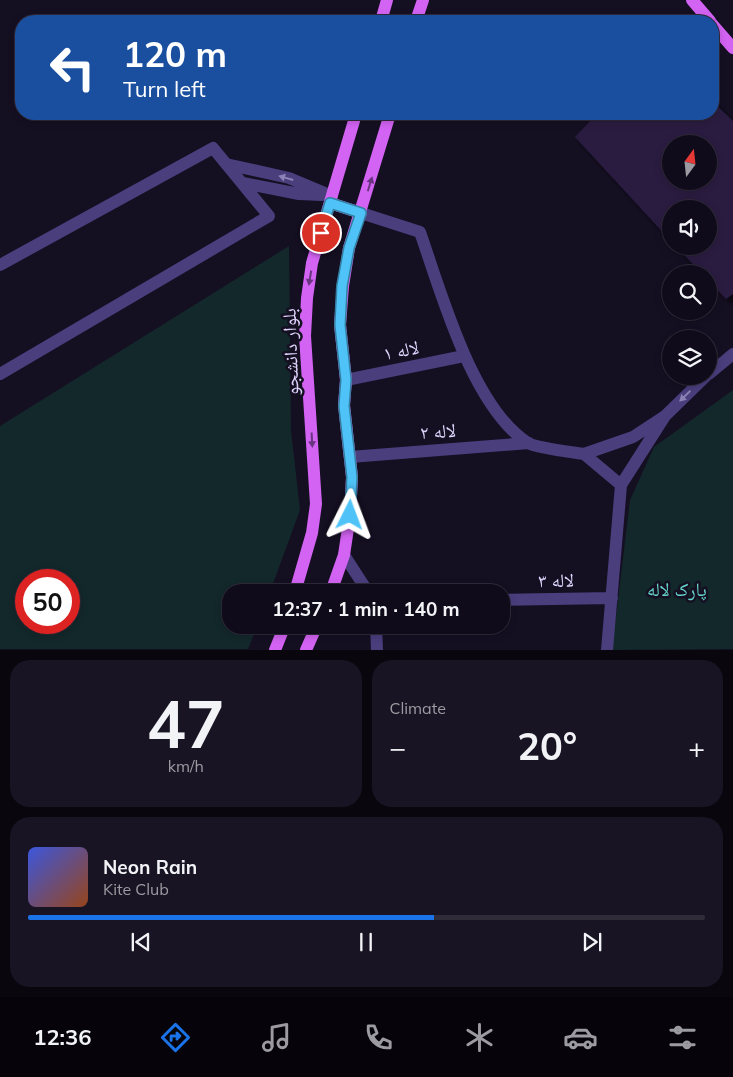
<!DOCTYPE html>
<meta charset="utf-8">
<style>
:root{--surface:#100b1a;--page:#191423;--text:#f1f3f6;--muted:#9c9ba2;--line:#302b39;--accent:#1a73e8}
body{margin:0;font-family:Mulish,"Noto Naskh Arabic",sans-serif;background:var(--page);color:var(--text);height:100vh;display:flex;flex-direction:column;font-size:19px;white-space:nowrap}
*{box-sizing:border-box;margin:0}
p{font-size:16px;color:var(--muted)}
.icon{flex:none;width:28px;height:28px;fill:none;stroke:currentColor;stroke-width:2;stroke-linecap:round;stroke-linejoin:round}
.map{position:relative;height:650px;overflow:hidden}
.details{display:flex;flex-direction:column;gap:10px;padding:10px;background:#09060e;flex:1}
.details>*{flex:none}
.guide{position:absolute;left:15px;top:15px;width:704px;height:105px;border-radius:20px;box-shadow:0 2px 8px #0003,0 0 0 1px var(--line);background:#1a4fa0;color:#fff;overflow:hidden}
.needle{width:32px;rotate:15deg}
.fabs{position:absolute;left:662px;top:135px;display:grid;gap:10px}
.fabs a{display:grid;place-items:center;width:55px;height:55px;border-radius:50%;background:var(--surface);box-shadow:0 2px 8px #0003,0 0 0 1px var(--line);font-size:25px}
.speed{position:absolute;left:15px;top:569px;display:flex;gap:10px;font-size:25px;font-weight:700;text-align:center}
.speed>*{display:grid;place-content:center;width:65px;height:65px;border-radius:50%;background:var(--surface);box-shadow:0 2px 8px #0003,0 0 0 1px var(--line);line-height:1}
.speed .limit{border:8px solid #d22;background:#fff;color:#111}
.pin{position:absolute;display:grid;place-items:center;width:42px;height:42px;color:#fff;margin:-21px;border:2px solid #fff;border-radius:50%;box-shadow:0 1px 5px #0007}
.me{position:absolute;width:55px;margin:-28px;rotate:3deg;stroke-linejoin:round;filter:drop-shadow(0 0 4px #0008)}
.turn{display:flex;align-items:center;gap:18px;height:105px;padding:0 25px;font-size:22px}
.turn .icon{width:65px;height:65px;stroke-width:2.5}
.turn b{display:block;font-size:35px;line-height:42px}
.big{font-size:38px;font-weight:700;line-height:1.1}
.details .widget{flex:1;display:flex;flex-direction:column;justify-content:center;gap:8px;min-width:0;padding:0 18px;border-radius:20px;background:var(--page)}
.details .dial{align-items:center;gap:0}
.dial b{font-size:65px;line-height:1}
.song{display:flex;align-items:center;gap:15px}
.cover{width:60px;height:60px;border-radius:8px;background:linear-gradient(135deg,hsl(230 70% 55%),hsl(20 70% 35%))}
.played{height:5px;border-radius:2px;background:linear-gradient(90deg,var(--accent) 60%,var(--line) 60%)}
.keys{display:flex;justify-content:space-around;direction:ltr}
.heat{display:flex;justify-content:space-between;align-items:center;font-size:28px;direction:ltr}
.details .tiles{flex:1;display:grid;gap:10px;grid-template-columns:1fr 1fr}
.widget:last-child{grid-column:span 2}
.trip{position:absolute;left:222px;top:584px;width:288px;height:50px;border-radius:20px;background:var(--surface);box-shadow:0 2px 8px #0003,0 0 0 1px var(--line);font-weight:700;line-height:50px;text-align:center}
.tab-bar{display:flex;height:80px;justify-content:space-around;align-items:center;background:#06040a;color:var(--muted)}
.tab-bar .icon{width:35px;height:35px}
.tab-bar .current{color:var(--accent)}
.tab-bar b{font-size:22px;color:var(--text)}
.map>svg:first-child{display:block}
.green{fill:#13282b;fill-rule:evenodd}
.building{fill:#2a1d41;fill-rule:evenodd;filter:url(#shadow)}
.lines{fill:none;stroke-linecap:round;stroke-linejoin:round}
.minor{stroke:#4a3e7d;stroke-width:12}
.major{stroke:#d363f3;stroke-width:12}
.oneway{fill:#8d82b6}
.oneway2{fill:#6a3580}
.route-casing{stroke:#337fa1;stroke-width:12}
.route{stroke:#4fc3f7;stroke-width:9}
.labels{text-anchor:middle;stroke-width:5;stroke-linejoin:round;paint-order:stroke}
.street-label{font-size:19px;fill:#ded4fc;stroke:#150f22}
.park-label{font-size:19px;fill:#65d6cb;stroke:#150f22}
</style>
<div class="map">
<svg width="733" height="650" viewBox="0 0 733 650">
<defs>
<filter id="shadow"><feDropShadow dx="4.5" dy="4.5" stdDeviation="2.5" flood-color="#0009"/></filter>
</defs>
<rect width="100%" height="100%" fill="#150f22"/>
<path class="green" d="M289 246 291 430 300 510 270 592H231V625H258L248 649H0V426ZM26 580H69V622H26Z
M733 390V649L612 650 630 500 654 447Z"/>
<path class="building" d="M712 101 733 121V294L726 299 709 281V274H702L676 246H709V209H671V241L575 137 597 114H712ZM671 144H709V181H671Z"/>
<g class="lines">
<path class="minor" d="M226 164 289 178 332 196
M243 183 299 194 322 195
M361 213 420 232C441 292 472 407 528 443 537 448 571 452 584 454
M0 265 213 148 269 216 0 374
M709 374 733 354
M346 380 464 356
M665 416 621 485 584 454 633 437Z
M665 416 706 376
M350 457 529 443
M344 555 368 592
M501 600 612 598
M376 625 377 650
M607 650 621 485"/>
<path class="major" d="M692 0 710 21
M381 21 387 0
M416 21 423 0
M712 24 733 48
M330 203 361 213
M295 592 312 533 316 504 305 336 307 298 312 263 356 114
M331 592 344 555 350 515 352 477 344 405 346 380 340 325 343 286 349 248 390 114
M275 650 285 625
M306 650 317 625"/>
</g>
<defs><path id="oneway-solid" d="M-6-.8H1V-3.2L6.5 0L1 3.2V.8H-6Z" transform="scale(1.25)"/></defs>
<g class="oneway">
<use href="#oneway-solid" transform="translate(286 178) rotate(-164)"/>
<use href="#oneway-solid" transform="translate(685 396) rotate(136)"/>
</g>
<g class="oneway2">
<use href="#oneway-solid" transform="translate(370 184) rotate(-73)"/>
<use href="#oneway-solid" transform="translate(310 278) rotate(99)"/>
<use href="#oneway-solid" transform="translate(312 440) rotate(87)"/>
</g>
<g class="lines">
<g class="route-casing">
<path id="route" d="M321 233 330 203 361 213 349 248 342 286 340 325 346 380 344 406 352 477 350 515"/>
</g>
<use href="#route" class="route"/>
</g>
<g class="labels">
<g class="street-label">
<text transform="translate(401 350) rotate(-11)" y="7">لاله ۱</text>
<text transform="translate(290 352) rotate(-92)" y="7">بلوار دانشجو</text>
<text transform="translate(438 431) rotate(-4)" y="7">لاله ۲</text>
<text transform="translate(556 580) rotate(-1)" y="7">لاله ۳</text>
</g>
<g class="park-label">
<text x="677" y="596">پارک لاله</text>
</g>
</g>
</svg>
<div class="fabs">
<a><svg class="needle" viewBox="-14 -14 28 28"><path d="M0-13l5 13h-10z" fill="#e53935"/><path d="M0 13l5-13h-10z" fill="#9c9ba2"/></svg></a>
<a><svg class="icon" aria-label="sound" viewBox="0 0 24 24"><path d="M4 9h4l5-4v14l-5-4H4zM17 9q2 3 0 6"/></svg></a>
<a><svg class="icon" aria-label="search" viewBox="0 0 24 24"><circle cx="10" cy="10" r="6"/><path d="M15 15l6 6"/></svg></a>
<a><svg class="icon" aria-label="layers" viewBox="0 0 24 24"><path d="M12 4l9 5-9 5-9-5zM3 14l9 5 9-5"/></svg></a>
</div>
<div class="speed"><div class="limit">50</div></div>
<div class="pin" style="left:321px;top:233px;background:#d93025"><svg class="icon" aria-label="arrive" viewBox="0 0 24 24"><path d="M6 21V4h12l-3 4 3 4H6"/></svg></div>
<svg class="me" style="left:350px;top:515px" viewBox="-20 -20 40 40"><path d="M0-17L14 15 0 8-14 15z" fill="#4fc3f7" stroke="#fff" stroke-width="4"/></svg>
<div class="trip">12:37 · 1 min · 140 m</div>
<div class="guide">
<div class="turn"><svg class="icon" aria-label="left" viewBox="0 0 24 24"><path d="M17 20v-9H6M10 6l-5 5 5 5"/></svg><div><b>120 m</b>Turn left</div></div>
</div>
</div>
<section class="details">
<div class="tiles">
<div class="widget dial"><b>47</b><p>km/h</p></div>
<div class="widget"><p>Climate</p>
<div class="heat"><a>−</a><b class="big">20°</b><a>+</a></div>
</div>
<div class="widget">
<div class="song"><i class="cover"></i><div><b>Neon Rain</b><p>Kite Club</p></div></div>
<div class="played"></div>
<div class="keys"><svg class="icon" aria-label="previous" viewBox="0 0 24 24"><path d="M18 5L8 12l10 7zM5 5v14"/></svg><svg class="icon" aria-label="pause" viewBox="0 0 24 24"><path d="M8 5v14M16 5v14"/></svg><svg class="icon" aria-label="next" viewBox="0 0 24 24"><path d="M6 5l10 7-10 7zM19 5v14"/></svg></div>
</div>
</div>
</section>
<nav class="tab-bar">
<b>12:36</b>
<svg class="icon current" aria-label="directions" viewBox="0 0 24 24"><path d="M12 3l9 9-9 9-9-9zM9 14v-3h6M13 9l2 2-2 2"/></svg>
<svg class="icon" aria-label="music" viewBox="0 0 24 24"><path d="M9 18V5l10-2v13"/><circle cx="6" cy="18" r="3"/><circle cx="16" cy="16" r="3"/></svg>
<svg class="icon" aria-label="phone" viewBox="0 0 24 24"><path d="M5 4h4l2 5-3 2q2 4 5 5l2-3 5 2v4C11 20 4 13 5 4z"/></svg>
<svg class="icon" aria-label="climate" viewBox="0 0 24 24"><path d="M12 3v18M4 7l16 10M4 17L20 7"/></svg>
<svg class="icon" aria-label="car" viewBox="0 0 24 24"><path d="M5 17H2v-5l4-1 3-4h7l3 4 3 1v5h-3M9 17h6M6 11h13"/><circle cx="7" cy="17" r="2"/><circle cx="17" cy="17" r="2"/></svg>
<svg class="icon" aria-label="filters" viewBox="0 0 24 24"><path d="M4 7h16M4 17h16"/><circle cx="9" cy="7" r="2"/><circle cx="15" cy="17" r="2"/></svg>
</nav>
